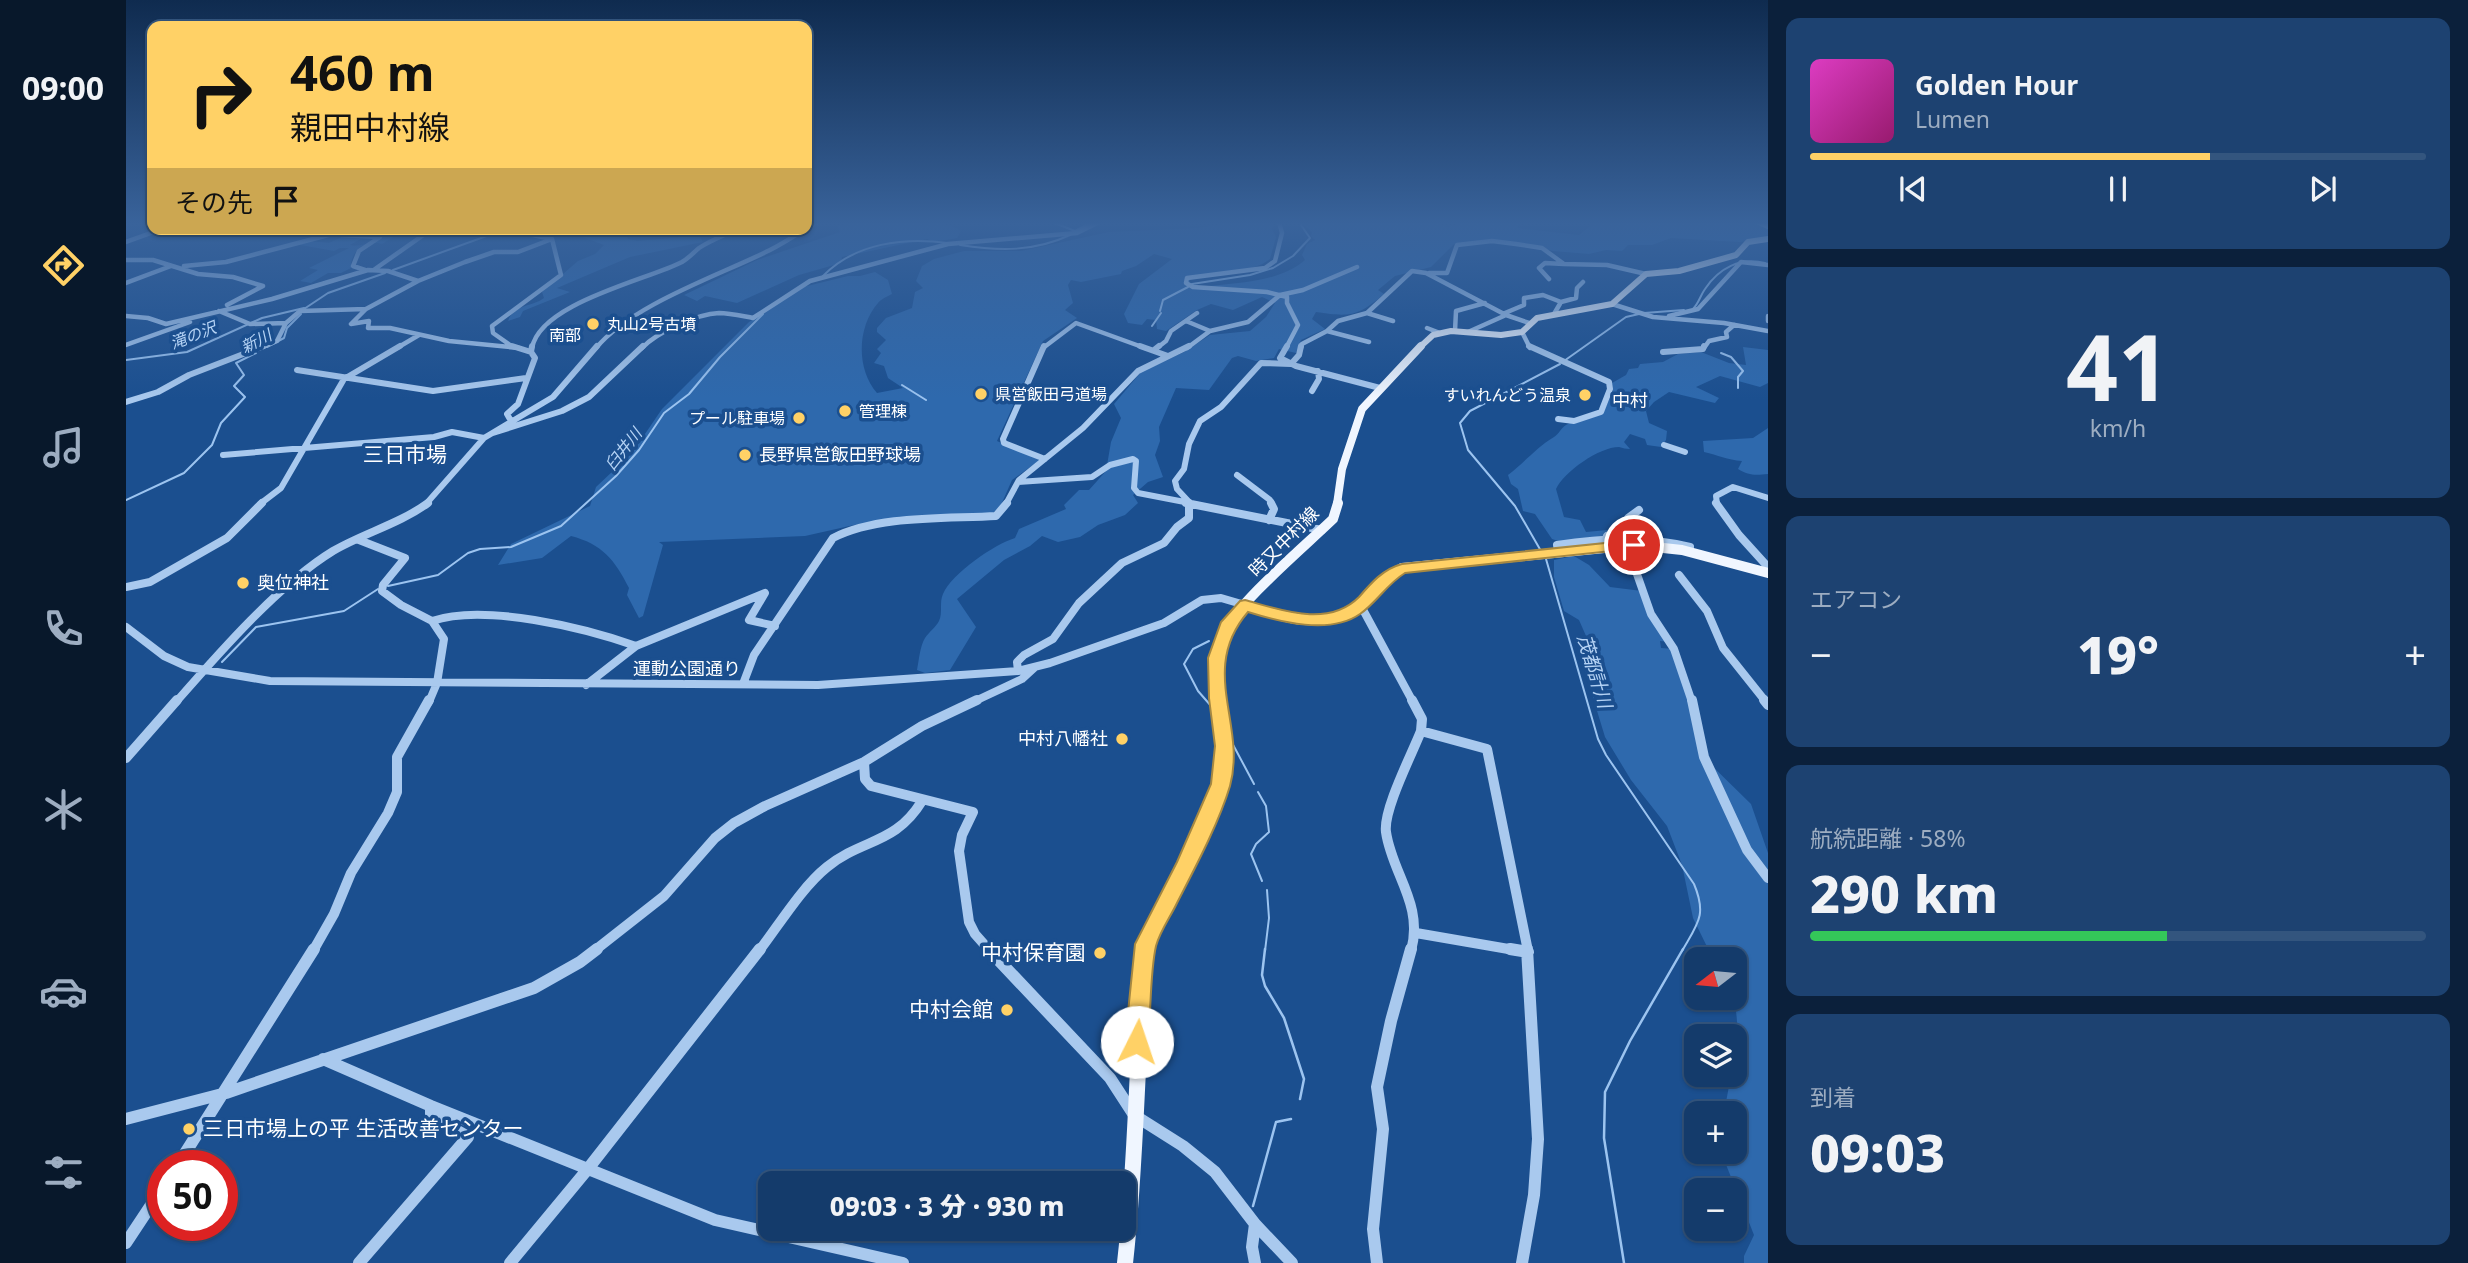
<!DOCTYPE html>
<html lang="ja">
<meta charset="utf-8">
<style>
:root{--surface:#143b6b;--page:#1d4271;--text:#f1f3f6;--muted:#9dadc1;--line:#33557e;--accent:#ffd166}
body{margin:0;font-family:"Noto Sans","Noto Sans JP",sans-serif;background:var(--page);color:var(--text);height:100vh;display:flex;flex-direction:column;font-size:26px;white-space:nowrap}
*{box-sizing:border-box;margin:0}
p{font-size:23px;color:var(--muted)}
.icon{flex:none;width:38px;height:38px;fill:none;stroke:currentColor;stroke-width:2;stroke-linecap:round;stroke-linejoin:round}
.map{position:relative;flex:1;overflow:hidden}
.details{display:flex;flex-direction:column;gap:18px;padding:18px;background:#0b203b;width:700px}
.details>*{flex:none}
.top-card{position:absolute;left:21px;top:21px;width:665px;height:214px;border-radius:14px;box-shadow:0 2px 5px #0004,0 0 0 2px var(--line);background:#ffd166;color:#111;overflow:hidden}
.needle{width:46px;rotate:254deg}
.tools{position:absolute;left:1558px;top:947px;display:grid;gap:14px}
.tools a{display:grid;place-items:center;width:63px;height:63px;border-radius:14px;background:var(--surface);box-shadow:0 2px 5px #0004,0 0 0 2px var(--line);font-size:35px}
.speed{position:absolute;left:21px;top:1150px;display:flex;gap:14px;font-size:35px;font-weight:700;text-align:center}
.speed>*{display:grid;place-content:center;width:91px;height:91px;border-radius:50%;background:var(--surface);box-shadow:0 2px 5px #0004,0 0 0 2px var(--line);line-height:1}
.speed .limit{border:10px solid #d22;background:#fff;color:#111}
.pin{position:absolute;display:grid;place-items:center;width:60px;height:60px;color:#fff;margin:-30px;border:4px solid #fff;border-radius:50%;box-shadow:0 2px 7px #0007}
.me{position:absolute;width:77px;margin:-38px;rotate:4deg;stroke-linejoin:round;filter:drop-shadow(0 0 5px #0008)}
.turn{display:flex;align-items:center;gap:24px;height:147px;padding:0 28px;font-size:32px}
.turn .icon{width:91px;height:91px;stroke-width:2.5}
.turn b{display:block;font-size:49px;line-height:60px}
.then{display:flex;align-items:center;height:66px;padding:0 28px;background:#0003;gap:14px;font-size:26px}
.big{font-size:52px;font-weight:800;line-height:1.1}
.details .tile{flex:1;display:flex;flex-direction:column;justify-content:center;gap:10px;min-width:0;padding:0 24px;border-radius:14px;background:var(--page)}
.details .dial{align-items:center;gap:0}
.dial b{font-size:91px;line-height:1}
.song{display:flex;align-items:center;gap:21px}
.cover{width:84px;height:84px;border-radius:10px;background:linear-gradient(135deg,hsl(310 70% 55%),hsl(320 70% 35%))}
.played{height:7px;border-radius:4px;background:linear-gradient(90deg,var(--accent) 65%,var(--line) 65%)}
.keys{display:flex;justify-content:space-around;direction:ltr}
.heat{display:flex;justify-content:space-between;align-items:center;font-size:38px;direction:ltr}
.charge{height:10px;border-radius:5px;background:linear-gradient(90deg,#34c759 58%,var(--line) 0)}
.trip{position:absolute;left:632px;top:1171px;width:378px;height:70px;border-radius:14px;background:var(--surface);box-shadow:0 2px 5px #0004,0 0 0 2px var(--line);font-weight:800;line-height:70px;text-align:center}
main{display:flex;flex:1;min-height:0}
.tabs{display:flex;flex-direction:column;width:126px;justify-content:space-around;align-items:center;background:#08182b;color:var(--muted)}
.tabs .icon{width:49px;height:49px}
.tabs .active{color:var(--accent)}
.tabs b{font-size:32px;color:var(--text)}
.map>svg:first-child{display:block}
.green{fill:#2e69ad}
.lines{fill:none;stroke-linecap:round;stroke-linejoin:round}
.stream-far1{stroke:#9cc4f0;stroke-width:2}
.stream{stroke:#9cc4f0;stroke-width:2.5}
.minor-far4{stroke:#a9c9ee;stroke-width:4.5}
.minor-far3{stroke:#a9c9ee;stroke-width:6}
.minor-far2{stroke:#a9c9ee;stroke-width:8}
.minor-far1{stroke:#a9c9ee;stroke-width:10}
.minor{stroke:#a9c9ee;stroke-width:12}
.major-far4{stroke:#f0f6ff;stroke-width:6}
.major-far3{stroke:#f0f6ff;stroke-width:8}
.major-far2{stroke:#f0f6ff;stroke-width:10}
.major-far1{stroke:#f0f6ff;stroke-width:13}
.major{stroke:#f0f6ff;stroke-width:16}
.route{fill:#ffd166;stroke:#a68842;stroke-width:2}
.poi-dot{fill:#ffd166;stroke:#1b4f8f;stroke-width:2.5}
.labels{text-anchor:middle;stroke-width:7;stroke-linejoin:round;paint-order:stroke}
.far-poi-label{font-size:16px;fill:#fff;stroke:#1b4f8f;text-anchor:start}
.far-water-label{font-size:16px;font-style:italic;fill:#b5d3f5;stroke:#1b4f8f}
.far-neighbourhood-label{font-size:16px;fill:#fff;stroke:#1b4f8f}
.far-quarter-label{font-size:18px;fill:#fff;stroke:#1b4f8f}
.poi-label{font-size:18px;fill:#fff;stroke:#1b4f8f;text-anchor:start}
.street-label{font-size:18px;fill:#fff;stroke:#1b4f8f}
.water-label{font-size:19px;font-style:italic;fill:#b5d3f5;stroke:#1b4f8f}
.quarter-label{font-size:21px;fill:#fff;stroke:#1b4f8f}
.near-poi-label{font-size:21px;fill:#fff;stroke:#1b4f8f;text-anchor:end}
</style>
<main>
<nav class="tabs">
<b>09:00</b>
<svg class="icon active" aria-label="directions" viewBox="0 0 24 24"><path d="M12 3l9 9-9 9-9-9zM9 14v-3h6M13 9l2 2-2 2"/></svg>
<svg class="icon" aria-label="music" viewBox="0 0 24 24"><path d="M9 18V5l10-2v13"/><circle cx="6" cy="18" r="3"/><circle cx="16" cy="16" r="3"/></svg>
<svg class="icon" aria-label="phone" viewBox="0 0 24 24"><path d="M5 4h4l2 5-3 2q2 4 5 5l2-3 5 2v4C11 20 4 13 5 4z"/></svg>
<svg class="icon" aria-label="climate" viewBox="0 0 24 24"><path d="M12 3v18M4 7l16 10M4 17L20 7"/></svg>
<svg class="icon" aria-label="car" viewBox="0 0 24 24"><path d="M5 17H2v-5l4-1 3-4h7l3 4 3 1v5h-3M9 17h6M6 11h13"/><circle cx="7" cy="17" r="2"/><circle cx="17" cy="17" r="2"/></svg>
<svg class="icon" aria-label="filters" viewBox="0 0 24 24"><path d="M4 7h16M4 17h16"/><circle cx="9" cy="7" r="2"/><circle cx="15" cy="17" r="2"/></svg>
</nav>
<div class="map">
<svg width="1642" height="1263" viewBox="0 0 1642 1263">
<rect width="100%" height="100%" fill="#1b4f8f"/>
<path class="green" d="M758 222C782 222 814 217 835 231L831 238 808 242 801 239 716 257 715 263 673 275 611 303 579 296 571 301 558 295 631 260 714 232 711 226C726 221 742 225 758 222Z
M1107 222H1148L1146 229 1150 237 1144 259C1124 275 1088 271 1064 280L1063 283 1074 287C1108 283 1153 283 1179 260L1176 255 1181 244 1189 240 1185 236 1186 232 1175 222H1310L1321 227 1339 222H1394L1391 228 1453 235 1467 224 1477 222H1630L1642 228V237L1614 242 1545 238 1526 245H1502L1496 251 1480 250 1463 254 1427 251 1373 240 1328 244 1305 267 1269 276 1252 290 1258 294C1231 317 1224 317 1190 312L1186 319 1199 329 1175 340 1170 353 1153 349 1148 358 1130 361 1112 356 1106 358 1083 390 1050 388 1033 427 1034 441 1029 455 1037 477 1022 482 1007 495 1012 503 999 515 972 525 954 537 932 542 916 536 904 546 878 560 831 599 850 627 824 670 799 673 791 670C793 660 794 646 799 638 803 632 810 627 813 621 817 613 813 602 817 594 826 573 869 544 889 538L893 529 940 509 938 505 953 490H963L980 471 985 442 995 418 988 404 1015 372 1058 352 1084 335 1124 331 1140 317 1149 303 1136 297 1107 310 1085 304 1071 310 1040 331 1031 329 1030 320 1021 319 1016 325 1002 323 998 314 1013 284 1046 259 1028 254 1010 266 996 271 995 274 955 282 945 280 942 285 947 303 939 310 951 318 917 341 871 441 914 460 886 480 875 505 866 514 728 525 679 536 533 542 537 545 517 616 513 618 501 595 503 588C489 560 476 544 445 536L416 558 372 565 385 544 464 506 470 487 506 453 536 409 623 322 673 288 722 276H734L749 272 762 280 766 294C762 296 755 299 752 303 731 327 730 369 751 393L777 388 762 378 758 366 748 363 755 353 751 349 760 340 751 332V328L760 318 786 308 789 292 797 288 790 281 796 266 808 259 838 251H895L983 232 1072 228Z
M266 229H280L256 244C240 239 224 251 225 268L215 273H202L185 283 174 281 192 270 183 268 223 248H214L208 251 169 244 184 241 203 243 218 236 236 238 224 245C239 248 255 238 266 229Z
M435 229H499L502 239 512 241 567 236 574 237 577 242 504 257 431 288 444 292 397 311 394 317 382 321C388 304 406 307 418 298L416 292 452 261 469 254 478 245Z
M1617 347 1642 350V383L1634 387 1594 376 1570 387 1593 398 1589 403 1543 392 1528 402 1520 411 1523 423 1541 431 1540 440 1535 447 1521 445 1519 439 1504 434 1498 442 1504 449C1500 449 1497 448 1493 447 1473 447 1438 472 1430 489L1438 517 1454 520 1460 532 1492 529 1542 540 1447 546 1426 539 1409 514 1397 511 1392 489 1385 484 1382 475C1399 462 1410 448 1428 437 1433 434 1435 428 1440 425 1450 419 1465 417 1477 413L1487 391 1486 383 1500 375 1503 369 1512 368 1514 364 1537 362 1552 354 1575 352 1603 363 1620 365Z
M1642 428V474C1630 475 1623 476 1612 469L1616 461C1601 460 1592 455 1578 452L1577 441 1627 438Z
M1448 556 1463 565 1484 587 1516 591 1544 642 1534 641 1535 648 1548 649 1577 757 1625 804 1642 853V1263H1618V1256L1628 1235 1595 1152H1608V1113H1598L1605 1075 1608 1074C1608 1051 1616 1019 1606 998H1608V959H1587L1567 918 1556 865 1541 826 1505 780 1479 737 1451 645H1464L1453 620 1438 611 1428 577V560Z"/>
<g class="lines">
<path class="stream-far1" d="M827 222 831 223
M926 222 949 231
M1036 222H1062
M949 231 966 222
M834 245C873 251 908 252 944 235
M267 270 377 230
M697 276C729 243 778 237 822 243
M1066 284 1124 275 1147 268 1167 256 1184 238 1175 225 1176 222
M178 309 202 293 259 273
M1567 309C1573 303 1574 296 1579 289 1593 268 1614 257 1639 263
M1034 311 1037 300 1062 287
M1518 313 1558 310
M1026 326 1035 313
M141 347 158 338 161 328 175 314
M1595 353 1605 357 1617 371 1612 377V388
M0 360 61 352 136 318 178 308
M1438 361 1500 317 1513 314
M776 385 800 400
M0 500 58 473 86 445 95 423 119 397 108 386 118 375 110 363 130 353
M1415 551 1389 506 1342 450 1334 423 1344 411 1434 364
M1420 559 1472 739 1480 755 1568 884C1581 915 1572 923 1556 951
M262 586 312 575 342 553 354 549 385 547 435 526 490 476 513 450 538 413 563 394 594 357 637 314
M1083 641 1067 649 1058 664 1072 691 1086 707
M96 662 130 627 218 611 252 589
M1104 739 1128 784
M1132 792 1140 806 1143 832 1130 844 1125 854 1136 881
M1139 951 1143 918 1141 890"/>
<path class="stream" d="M1139 949 1136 975 1139 986 1158 1018 1178 1079 1174 1099
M1127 1206 1150 1122 1165 1119
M1498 1263 1478 1138 1479 1092 1504 1041 1557 949"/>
<path class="minor-far4" d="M1153 222 1156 233 1149 261 1139 268 1061 278 1060 283 1067 287 1141 292 1161 297V303L1172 325 1160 348
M161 229 202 234
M377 229 426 239
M215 235 254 237 233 251 227 266 239 270
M0 242 36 229
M0 260H27L72 274 107 277 137 286 101 305
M58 266 100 262 225 229
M249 269 306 229
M1303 273H1321L1331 245 1366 241 1390 244 1416 248 1438 264 1481 265 1520 274
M1423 279 1413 268 1419 263 1438 264
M0 283 45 266
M1486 304 1527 317 1598 323 1642 331
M240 309 225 324 243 321 242 328H264L323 341 393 348
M93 311 124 324 160 323
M1241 313 1267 321
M1379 313 1398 305V298L1417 295 1435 302
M1428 314 1435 302 1450 298 1451 288 1457 282
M0 316 22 318 40 324 146 299 242 270 262 271 292 281
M1543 316 1572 309 1615 262 1642 265
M1642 316V321
M1060 321 1084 331
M1301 328 1314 333
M1201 331 1243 342
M1329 331 1330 311 1359 303
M1342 332 1380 315
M1396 332 1404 348
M0 345 64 322
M384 345 367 333 366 326 435 275 426 239
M134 348 151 341 160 323 174 311 240 309 292 281 339 262 368 252H392L426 239
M271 348 293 335
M406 348C414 303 521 280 556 262 563 258 568 252 573 248 585 240 599 235 612 229
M470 348C507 304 592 276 644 250 660 242 676 231 691 222
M516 348C531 332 571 314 593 313 604 313 616 316 627 318L684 281 822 244 951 233 973 222
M917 348 950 323 1019 348
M1031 348 1040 341 1045 331 1071 313
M1061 348 1084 331 1122 322 1154 295 1177 290 1231 267
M1175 348 1176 344 1201 331 1212 321 1241 313 1286 271 1300 273 1380 315 1403 323
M1578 348 1583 341 1601 337 1600 332 1608 325"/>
<path class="minor-far3" d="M386 346 405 352
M918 346 877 439 878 443 919 459
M1014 346 1042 356
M1161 346 1154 358 1170 366 1254 388
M1403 346 1483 382 1484 389 1475 412 1448 421 1432 419
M1028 350 1033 346
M1537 352 1577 349 1578 346
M171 370 307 391 400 378
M1186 391 1193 379 1192 371
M0 402 32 392 63 375 138 346
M385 421 381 414 392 404 409 358 405 352 406 346
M367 433 436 411 463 397 517 346
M1538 445 1559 452
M97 455 308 437 326 432 358 438
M1111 475 1144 500 1146 504
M892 482 966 477 984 465 1007 459 1010 461 1008 488 1012 493 1069 504
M134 504 155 488 218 379 274 346
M300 504 358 438 427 397 471 346
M880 504 893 480 957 428 1012 371 1063 346
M1065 504 1051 489 1049 481 1058 469 1063 444 1074 421 1095 407 1135 363 1165 364 1173 355 1175 346
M1591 504 1590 496 1607 487 1642 498"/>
<path class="minor-far2" d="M1060 503 1196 530
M1590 503 1613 535 1642 567
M1143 520 1148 509 1145 503
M1502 522V518L1513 510
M1481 536 1506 560 1525 614 1548 649 1566 702
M233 540 279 558 257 585 256 591 275 605 306 621 318 639 311 683 303 702
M1432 552 1431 545C1477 538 1519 536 1564 547
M1553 575 1581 611 1597 648 1640 702
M0 587 24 582 101 538 136 503
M1235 606 1287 702
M306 621C358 603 459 628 510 646
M0 627 38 656 62 667 144 681 692 685 892 671 924 663 1038 623 1076 600 1095 598 1119 605
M892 671 891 662 898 655 927 639 953 603 996 563 1038 543 1051 527 1063 518V503
M617 684 628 655 707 538C752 515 820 519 870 516L881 503
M460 685 510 646 639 593 623 620 649 626
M50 702C92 654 153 584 207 551 238 533 273 524 302 503
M847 702 896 679 908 668"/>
<path class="minor-far1" d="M1566 700 1578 757 1621 850 1642 878
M1638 700 1642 705
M1295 731 1361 749 1402 951
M0 758 51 700
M738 762 739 779 745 786 847 812 836 835 833 851 843 922 849 934 864 951
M1290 933 1394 951
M187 951 208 914 225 873 262 813 271 792V757L303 700
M468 951 538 896 589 838 608 823 639 806 738 762 796 726 851 700
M633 951C653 925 676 887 701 867 737 838 769 845 796 801
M1285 951C1298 904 1266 874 1260 832 1257 810 1286 754 1295 731L1296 719 1286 700"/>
<path class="minor" d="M862 949 984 1078 1008 1115 1057 1146 1089 1172 1129 1224 1166 1263
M1384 949 1402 952
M197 1059 305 1106 589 1220 777 1263
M0 1119 100 1093 408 988 454 962 471 949
M51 1166 188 949
M1129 1224 1126 1247 1129 1263
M0 1243 37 1187
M233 1263 342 1137 305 1116V1106
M384 1263 461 1170 634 949
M1251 1263 1247 1229 1257 1129 1251 1087 1265 1021 1285 949
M1396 1263 1408 1195 1412 1139 1401 949"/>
<path class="major-far4" d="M1633 222 1642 226
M1293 348 1307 335 1325 331 1375 335 1396 332 1411 318 1486 304 1520 274 1553 271 1610 255 1622 242 1642 239"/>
<path class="major-far3" d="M1211 504 1216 469 1236 409 1295 346"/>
<path class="major-far2" d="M1119 605C1156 618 1201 632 1235 605 1250 593 1259 577 1276 568L1509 545 1556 550 1642 573
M1092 702C1091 683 1087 656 1095 637 1111 603 1178 547 1207 519L1212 503"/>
<path class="major-far1" d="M1019 951 1020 944 1059 867 1095 784 1098 746 1092 700"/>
<path class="major" d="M999 1263C1011 1159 1010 1053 1020 949"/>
</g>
<linearGradient id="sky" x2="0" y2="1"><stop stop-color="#0f2b4f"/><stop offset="0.56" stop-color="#39639b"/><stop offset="1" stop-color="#39639b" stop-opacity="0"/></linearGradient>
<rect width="1642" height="399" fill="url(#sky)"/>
<path class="route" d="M1508 540 1514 541 1516 545 1514 548 1279 573C1261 584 1251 602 1234 614 1204 635 1154 622 1122 612 1072 670 1121 724 1104 786 1093 823 1069 868 1051 903 1045 916 1034 931 1030 946 1024 972 1025 1013 1022 1042L1019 1050 1011 1053 1002 1050 999 1042 1009 944 1051 862 1085 784 1089 746 1083 698 1082 658 1095 622 1114 601 1119 600C1155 610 1202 628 1233 597 1245 583 1257 569 1276 564Z"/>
<g class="poi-dot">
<circle cx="467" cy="324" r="7"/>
<circle cx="855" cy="394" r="7"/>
<circle cx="1459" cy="395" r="7"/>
<circle cx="719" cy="411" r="7"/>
<circle cx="673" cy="418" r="7"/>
<circle cx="619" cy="455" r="7"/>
<circle cx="117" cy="583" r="7"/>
<circle cx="996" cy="739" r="7"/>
<circle cx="974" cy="953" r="7"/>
<circle cx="881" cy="1010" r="7"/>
<circle cx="63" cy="1129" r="7"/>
</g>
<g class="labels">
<g class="far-poi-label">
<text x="481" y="330">丸山2号古墳</text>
<text x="869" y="400">県営飯田弓道場</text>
<text x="1445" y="401" text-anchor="end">すいれんどう温泉</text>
<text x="733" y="417">管理棟</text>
<text x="659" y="424" text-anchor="end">プール駐車場</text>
</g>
<g class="far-water-label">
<text transform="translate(67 335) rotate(-21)" y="6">滝の沢</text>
<text transform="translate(130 341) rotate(-27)" y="6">新川</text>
<text transform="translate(497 449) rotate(-52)" y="6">臼井川</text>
</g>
<g class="far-neighbourhood-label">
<text x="439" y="341">南部</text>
</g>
<g class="far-quarter-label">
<text x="1504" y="407">中村</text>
</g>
<g class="poi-label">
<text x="633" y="461">長野県営飯田野球場</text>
<text x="131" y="589">奥位神社</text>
<text x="982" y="745" text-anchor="end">中村八幡社</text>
</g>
<g class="street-label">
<text transform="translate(1158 542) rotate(-45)" y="6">時又中村線</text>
<text x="561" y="675">運動公園通り</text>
</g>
<g class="water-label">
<text transform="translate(1469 671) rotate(73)" y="7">茂都計川</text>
</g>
<g class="quarter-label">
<text x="279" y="462">三日市場</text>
</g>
<g class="near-poi-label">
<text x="960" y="960">中村保育園</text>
<text x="867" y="1017">中村会館</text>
<text x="77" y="1136" text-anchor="start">三日市場上の平 生活改善センター</text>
</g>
</g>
</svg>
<div class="tools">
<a><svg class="needle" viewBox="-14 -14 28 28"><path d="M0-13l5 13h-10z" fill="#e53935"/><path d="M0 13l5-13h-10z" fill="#9dadc1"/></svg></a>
<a><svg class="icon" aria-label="layers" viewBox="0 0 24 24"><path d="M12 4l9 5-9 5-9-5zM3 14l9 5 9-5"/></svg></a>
<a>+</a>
<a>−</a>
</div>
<div class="speed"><div class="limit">50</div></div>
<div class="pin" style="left:1508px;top:545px;background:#d93025"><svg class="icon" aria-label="arrive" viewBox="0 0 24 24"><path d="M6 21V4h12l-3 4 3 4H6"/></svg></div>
<svg class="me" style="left:1011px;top:1042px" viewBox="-20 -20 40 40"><circle r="19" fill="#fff"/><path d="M0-13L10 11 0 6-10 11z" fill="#ffd166"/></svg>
<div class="trip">09:03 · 3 分 · 930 m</div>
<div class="top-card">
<div class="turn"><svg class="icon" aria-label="right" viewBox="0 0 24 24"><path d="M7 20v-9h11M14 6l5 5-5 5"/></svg><div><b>460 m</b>親田中村線</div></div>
<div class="then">その先<svg class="icon" aria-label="arrive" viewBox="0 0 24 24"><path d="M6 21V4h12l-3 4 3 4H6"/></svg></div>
</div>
</div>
<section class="details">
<div class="tile">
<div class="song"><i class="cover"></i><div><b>Golden Hour</b><p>Lumen</p></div></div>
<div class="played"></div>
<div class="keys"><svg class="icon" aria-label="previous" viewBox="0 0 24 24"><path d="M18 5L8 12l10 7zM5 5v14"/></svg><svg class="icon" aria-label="pause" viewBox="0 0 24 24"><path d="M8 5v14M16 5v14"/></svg><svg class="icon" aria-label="next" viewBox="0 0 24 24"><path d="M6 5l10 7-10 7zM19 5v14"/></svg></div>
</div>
<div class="tile dial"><b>41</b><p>km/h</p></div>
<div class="tile"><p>エアコン</p>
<div class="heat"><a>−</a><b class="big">19°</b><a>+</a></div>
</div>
<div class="tile"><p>航続距離 · 58%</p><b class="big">290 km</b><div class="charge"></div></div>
<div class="tile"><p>到着</p><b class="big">09:03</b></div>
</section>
</main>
